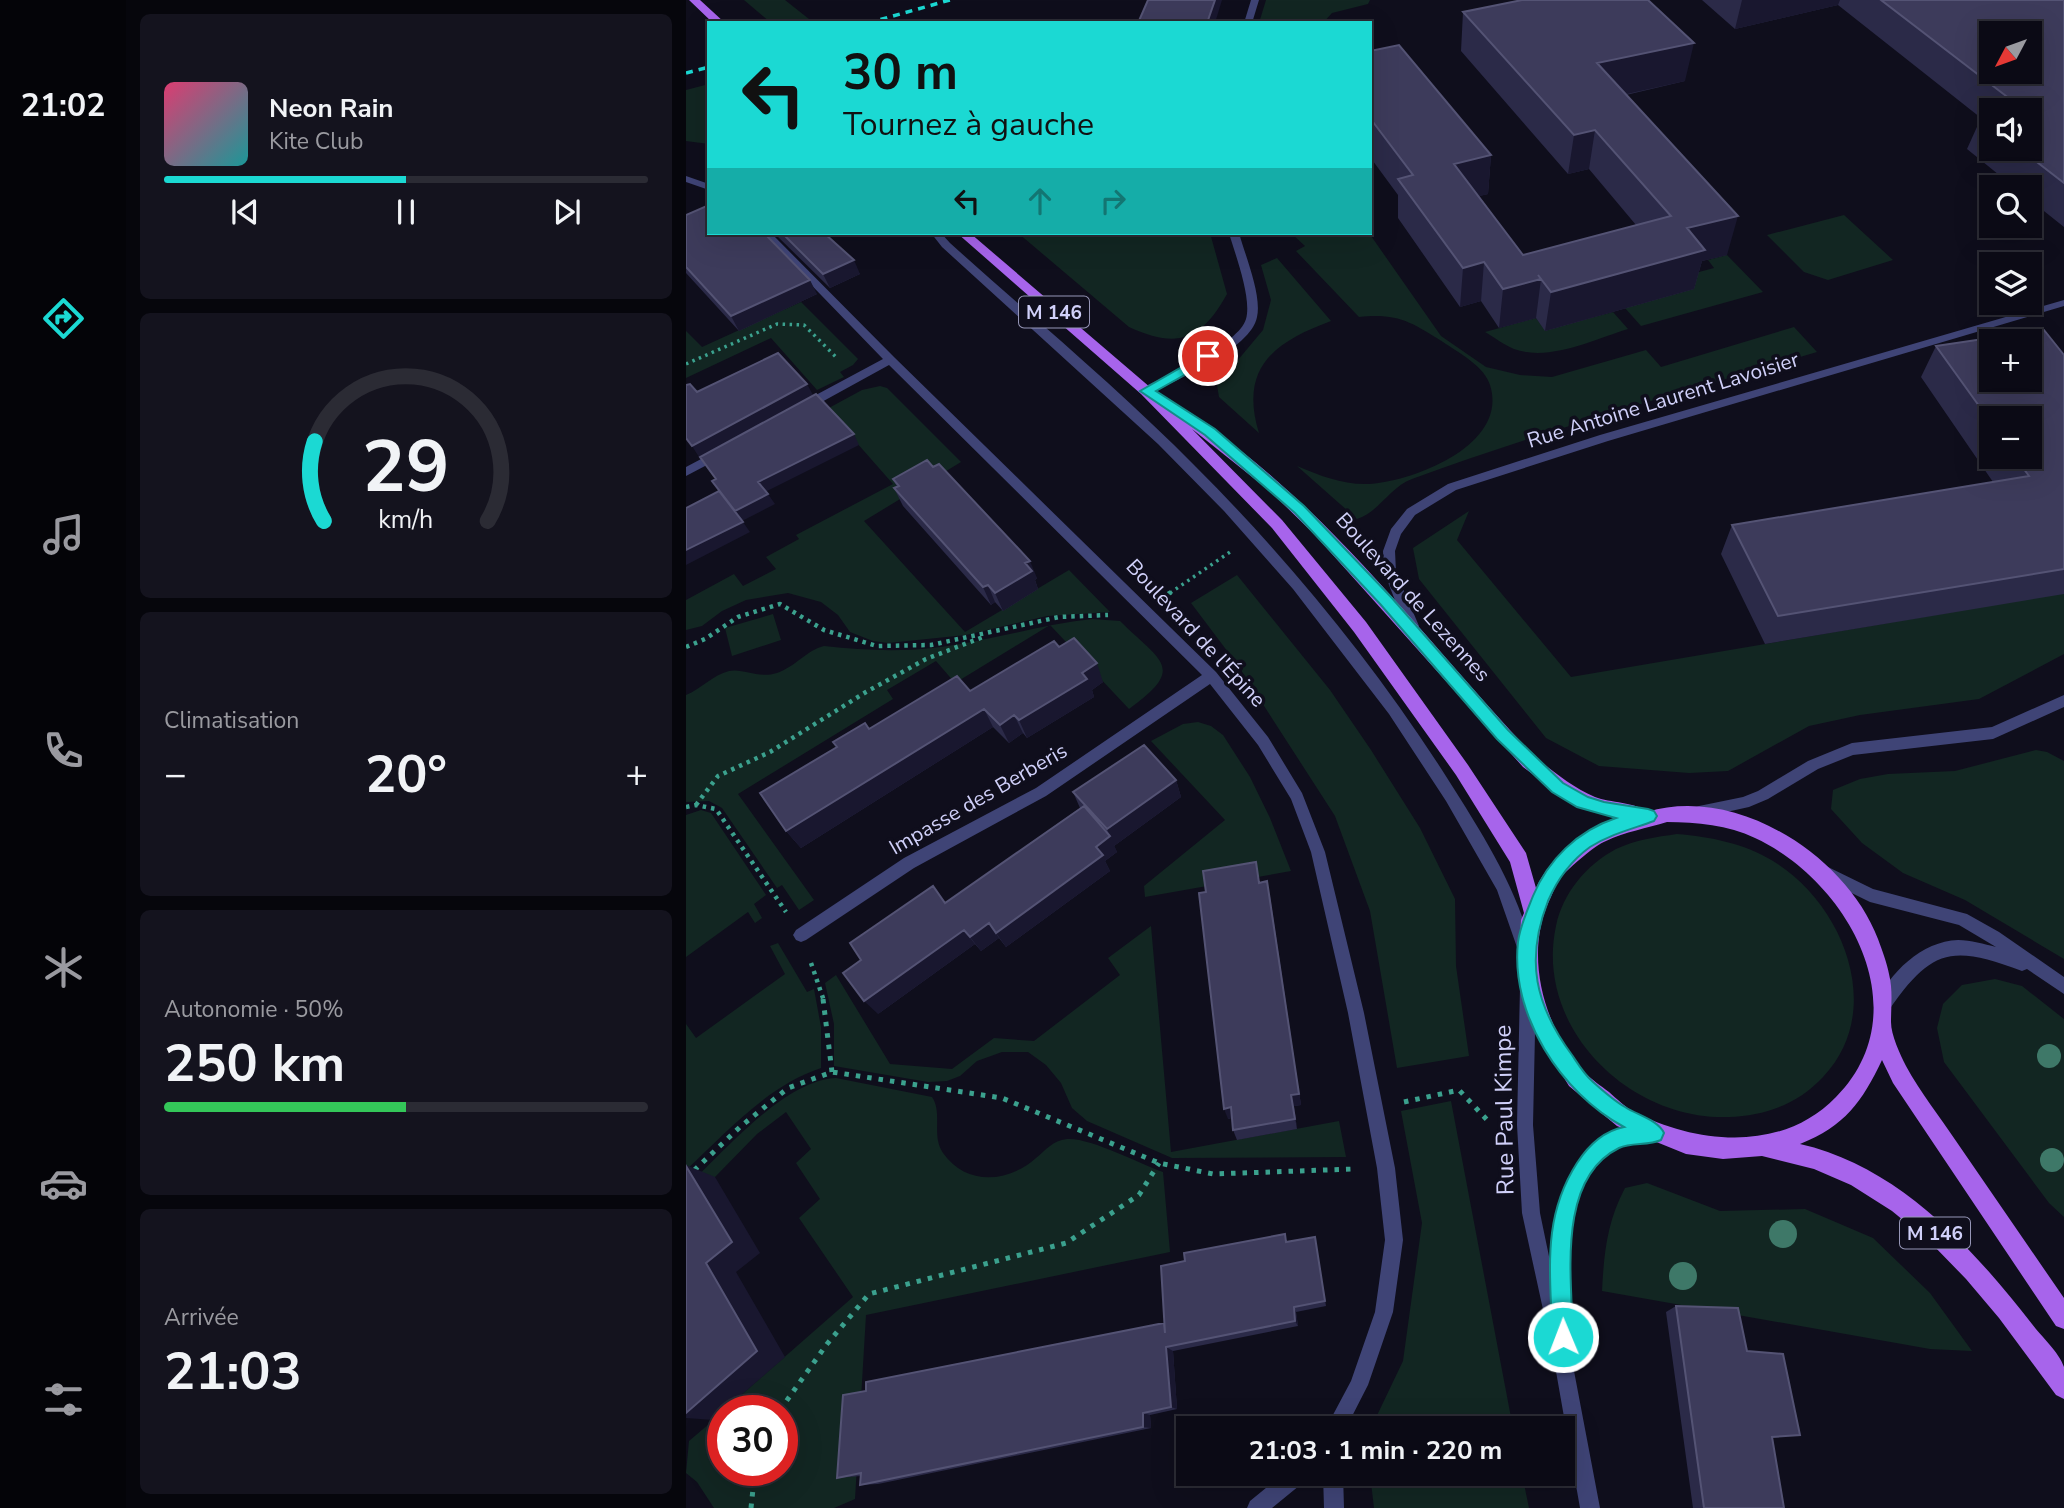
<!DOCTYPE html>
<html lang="fr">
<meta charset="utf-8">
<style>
:root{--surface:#0b0a15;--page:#14131e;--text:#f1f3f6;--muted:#9a9aa0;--line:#2b2b34;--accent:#1bd9d3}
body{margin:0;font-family:"Nunito Sans",sans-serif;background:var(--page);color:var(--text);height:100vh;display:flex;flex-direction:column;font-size:26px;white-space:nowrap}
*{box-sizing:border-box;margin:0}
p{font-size:23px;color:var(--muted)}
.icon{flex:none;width:38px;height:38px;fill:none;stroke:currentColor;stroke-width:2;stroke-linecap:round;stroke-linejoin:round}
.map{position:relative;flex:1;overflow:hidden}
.panel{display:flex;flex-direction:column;gap:14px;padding:14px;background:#06060c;width:560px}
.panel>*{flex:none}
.hud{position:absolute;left:21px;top:21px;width:665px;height:214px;border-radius:0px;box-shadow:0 7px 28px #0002,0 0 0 2px var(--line);background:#1bd9d3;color:#111;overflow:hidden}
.needle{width:46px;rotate:229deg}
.buttons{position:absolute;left:1293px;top:21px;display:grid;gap:14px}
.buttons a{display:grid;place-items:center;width:63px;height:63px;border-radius:0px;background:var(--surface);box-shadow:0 7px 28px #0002,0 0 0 2px var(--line);font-size:35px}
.speed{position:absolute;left:21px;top:1395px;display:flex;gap:14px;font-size:35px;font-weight:700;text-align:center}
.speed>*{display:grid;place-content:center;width:91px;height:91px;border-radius:50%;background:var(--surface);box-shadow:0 7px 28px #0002,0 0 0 2px var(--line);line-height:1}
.speed .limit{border:10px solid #d22;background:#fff;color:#111}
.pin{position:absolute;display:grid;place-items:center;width:60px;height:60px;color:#fff;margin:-30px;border:4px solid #fff;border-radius:50%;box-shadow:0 2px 7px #0007}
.me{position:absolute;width:77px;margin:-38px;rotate:359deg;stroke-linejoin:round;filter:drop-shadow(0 0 5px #0008)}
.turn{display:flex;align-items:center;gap:24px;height:147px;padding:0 21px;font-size:32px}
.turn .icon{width:91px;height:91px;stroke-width:2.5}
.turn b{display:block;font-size:49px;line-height:60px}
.lanes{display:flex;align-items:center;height:66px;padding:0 21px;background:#0003;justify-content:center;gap:35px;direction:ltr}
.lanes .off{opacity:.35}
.big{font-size:52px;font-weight:700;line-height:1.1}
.panel .card{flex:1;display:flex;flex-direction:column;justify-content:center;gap:10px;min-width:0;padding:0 24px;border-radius:10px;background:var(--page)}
.panel .dial{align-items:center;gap:0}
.dial svg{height:182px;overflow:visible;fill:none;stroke:var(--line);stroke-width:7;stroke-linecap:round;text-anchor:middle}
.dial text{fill:var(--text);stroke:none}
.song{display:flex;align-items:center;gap:21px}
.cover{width:84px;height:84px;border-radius:10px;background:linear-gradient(135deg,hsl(340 70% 55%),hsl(180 70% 35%))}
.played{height:7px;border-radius:4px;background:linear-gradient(90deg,var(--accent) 50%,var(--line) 50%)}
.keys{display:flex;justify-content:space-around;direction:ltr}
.heat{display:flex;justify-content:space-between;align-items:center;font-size:38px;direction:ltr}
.charge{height:10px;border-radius:5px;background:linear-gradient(90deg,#34c759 50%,var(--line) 0)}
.trip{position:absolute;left:490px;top:1416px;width:399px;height:70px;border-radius:0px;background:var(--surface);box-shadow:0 7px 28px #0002,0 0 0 2px var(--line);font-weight:700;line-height:70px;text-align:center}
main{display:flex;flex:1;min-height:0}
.dock{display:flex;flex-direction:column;width:126px;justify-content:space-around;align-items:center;background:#040408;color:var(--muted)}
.dock .icon{width:49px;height:49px}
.dock .on{color:var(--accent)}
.dock b{font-size:32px;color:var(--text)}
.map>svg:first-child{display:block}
.green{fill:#122622}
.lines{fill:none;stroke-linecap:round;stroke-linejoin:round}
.path-far2{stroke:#3ba18e;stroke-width:3.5;stroke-dasharray:2.5 4.5;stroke-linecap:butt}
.path-far1{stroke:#3ba18e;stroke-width:4.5;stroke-dasharray:3.5 5;stroke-linecap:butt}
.path{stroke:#3ba18e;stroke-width:5;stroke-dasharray:4.5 7;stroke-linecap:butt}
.lane{fill:#3f4476;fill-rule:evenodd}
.street{fill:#3f4476;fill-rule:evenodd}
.primary{fill:#a764eb;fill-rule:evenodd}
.rail{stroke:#1bd9d3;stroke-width:3.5;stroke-dasharray:7 6;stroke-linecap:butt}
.tree{fill:#3e7868}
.wall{fill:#2b2a48;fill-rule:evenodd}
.shaded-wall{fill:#19172f}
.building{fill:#3d3b5b;stroke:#545374;stroke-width:2;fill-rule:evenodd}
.route{fill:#1bd9d3;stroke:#128d89;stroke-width:2}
.labels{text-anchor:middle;stroke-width:7;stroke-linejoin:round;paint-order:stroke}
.shield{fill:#0f0e1c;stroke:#9696b7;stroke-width:2}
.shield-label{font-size:19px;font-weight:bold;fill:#d0d0f9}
.street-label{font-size:21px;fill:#d0d0f9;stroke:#0f0e1c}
.near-street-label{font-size:24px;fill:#d0d0f9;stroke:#0f0e1c}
</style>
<main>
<nav class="dock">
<b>21:02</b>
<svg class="icon on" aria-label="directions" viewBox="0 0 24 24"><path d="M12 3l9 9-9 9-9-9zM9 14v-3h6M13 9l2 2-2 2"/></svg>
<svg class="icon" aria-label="music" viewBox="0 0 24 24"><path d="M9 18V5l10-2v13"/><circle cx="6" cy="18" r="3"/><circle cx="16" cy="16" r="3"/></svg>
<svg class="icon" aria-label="phone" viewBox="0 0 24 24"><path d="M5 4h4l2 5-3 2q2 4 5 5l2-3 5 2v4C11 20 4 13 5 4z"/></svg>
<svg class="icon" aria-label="climate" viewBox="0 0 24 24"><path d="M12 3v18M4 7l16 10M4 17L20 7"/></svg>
<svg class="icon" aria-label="car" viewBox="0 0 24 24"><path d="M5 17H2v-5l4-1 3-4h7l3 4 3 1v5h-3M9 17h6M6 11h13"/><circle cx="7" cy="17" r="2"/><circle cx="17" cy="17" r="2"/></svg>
<svg class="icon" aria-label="filters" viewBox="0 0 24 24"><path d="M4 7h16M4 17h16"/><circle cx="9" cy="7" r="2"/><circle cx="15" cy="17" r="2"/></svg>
</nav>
<section class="panel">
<div class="card">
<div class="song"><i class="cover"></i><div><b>Neon Rain</b><p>Kite Club</p></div></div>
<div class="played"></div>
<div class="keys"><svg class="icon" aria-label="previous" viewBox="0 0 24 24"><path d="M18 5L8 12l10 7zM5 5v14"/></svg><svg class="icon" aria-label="pause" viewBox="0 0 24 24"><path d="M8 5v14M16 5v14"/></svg><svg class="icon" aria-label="next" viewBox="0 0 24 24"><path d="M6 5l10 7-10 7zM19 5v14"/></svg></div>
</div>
<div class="card dial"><svg viewBox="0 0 100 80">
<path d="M14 69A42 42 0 1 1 86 69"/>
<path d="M14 69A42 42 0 0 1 10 34" stroke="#1bd9d3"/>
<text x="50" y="56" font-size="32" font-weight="700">29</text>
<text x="50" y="72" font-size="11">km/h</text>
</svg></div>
<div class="card"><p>Climatisation</p>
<div class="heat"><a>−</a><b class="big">20°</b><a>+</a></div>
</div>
<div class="card"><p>Autonomie · 50%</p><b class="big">250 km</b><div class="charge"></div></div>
<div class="card"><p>Arrivée</p><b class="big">21:03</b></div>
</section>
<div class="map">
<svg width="1378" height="1508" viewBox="0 0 1378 1508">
<rect width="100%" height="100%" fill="#0f0e1c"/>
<path class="green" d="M58 0H99L128 23H85Z
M580 0H684L682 4 646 13 637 23H573Z
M23 84V144L0 141V90Z
M1158 215 1207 260 1142 280 1118 272 1081 235Z
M332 233H524L541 294C515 341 491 349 443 327Z
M605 233H683L755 336 800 367 834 375 866 377 960 350 975 367 1108 327 1131 352C996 392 859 430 726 479 704 487 693 512 671 519L611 466C635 476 657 485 683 484 728 481 823 445 804 385 799 367 772 352 757 342 725 322 712 313 673 317L610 251 619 246Z
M1041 255 1077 292 955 326 939 308 998 276 1028 268 1022 260Z
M591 258 645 321C588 342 553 368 573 433L533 397 531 385 577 330 585 300 575 265Z
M115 302 172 359 167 365 154 372 158 377 131 390 85 338 0 378V331L16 347Z
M927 312 942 329C909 339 863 362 828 349 818 345 808 337 799 332L850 318 859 330Z
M194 386 201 388 275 462 178 521 279 632 383 570 424 612 361 616 280 635 202 643 187 641 164 632 152 615 135 602 102 593 60 600 36 611 16 626 0 630V600L48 574 57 586 90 569 80 557 113 539 110 535 207 484 141 409 176 390Z
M783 511 771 540 885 677 1378 593V654L1293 699 1174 715 1123 726 1042 771 1003 773 913 766 860 738 733 579 727 548Z
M551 575 644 690 685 750 734 828 769 899 770 966 783 1056 711 1068 684 911 649 816 551 664 505 603Z
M87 614 95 640 46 656 39 628Z
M406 619 434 621C475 662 501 667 443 709L364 625 269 683 250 661 201 690 207 699 52 794 128 900 113 910 96 885 91 888 36 808 23 801 0 802V695C15 689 27 675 43 671 57 668 72 679 91 673 109 667 121 650 138 646 175 650 210 652 246 648 300 642 352 625 406 619Z
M512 722 525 726 537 735 564 777 584 818 605 871 459 897 458 886 539 820 465 741 497 724Z
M1350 750 1361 752 1378 761V959L1279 900 1217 873 1176 843 1145 809 1147 790 1174 779 1202 774 1269 771Z
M15 810 25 813 80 895 68 904 76 918 69 923 62 912 0 957V815Z
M991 834C1025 837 1057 843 1087 861 1158 904 1200 1011 1137 1077 1112 1104 1079 1116 1043 1117 943 1121 848 1027 870 926 877 893 900 865 930 849 949 840 970 837 991 834Z
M465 926 485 1152 653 1121 660 1157 486 1158 401 1121 386 1108 375 1083 360 1065 342 1052H316L291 1061 274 1076 261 1081 242 1082 148 1066V1024L139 983 150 975 204 1064 266 1069 308 1038 348 1041 434 975 422 958Z
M92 943 121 992 128 989 135 1027V1068C81 1086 41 1132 0 1170V1024L10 1038 99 974 84 946Z
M1309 979 1336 986 1378 1019V1217L1363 1203 1258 1062 1251 1028 1257 1004 1276 985Z
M150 1078 246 1097C257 1113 245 1136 257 1153 280 1186 322 1183 350 1158 361 1149 366 1141 381 1139 403 1137 455 1164 477 1172L484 1252 180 1315 169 1499 148 1508H28L11 1482 0 1473 3 1441 37 1412V1470H96V1410H38L167 1297 113 1218 134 1199 110 1163 125 1149 100 1112 71 1134 29 1177 0 1187C37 1153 98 1080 150 1078Z
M765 1101 827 1428H685L717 1361 736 1223 715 1111Z
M961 1183 1034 1211 1119 1209 1187 1238 1244 1293 1286 1351 1244 1349 916 1291C918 1253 921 1222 939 1188Z
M684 1474H836L843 1508H688Z"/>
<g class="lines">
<path class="path-far2" d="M0 364 91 324 118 325 152 359
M484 593 544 552"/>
<path class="path-far1" d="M482 594 487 591
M0 647 19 639 52 617 94 604 138 630 191 646 245 645 373 617 422 615
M10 805 32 776 84 752 180 692 240 659 297 637
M0 807 10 805 30 809 100 912
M125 963 138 1001"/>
<path class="path" d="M137 999 146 1072
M718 1102 773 1090 804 1123
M0 1178 54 1127 102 1088 146 1072 316 1098 473 1163 527 1174 668 1169
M94 1410 141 1344 183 1294 380 1243 453 1195 473 1163
M65 1508 69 1470"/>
<path class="lane" d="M245 233H255L264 243C346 317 432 388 510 467 602 559 685 660 756 770 792 827 829 882 846 948L843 953 838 955 833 953 811 890 760 801 703 714 607 589 538 511 472 444 256 247Z
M1140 866 1187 889 1281 914 1313 932 1378 977V994L1341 969 1336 971C1266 945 1246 948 1203 1010L1197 1013 1191 1010 1189 1005C1203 973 1236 941 1272 940 1285 940 1298 944 1310 947L1273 925 1184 902 1135 878 1133 873 1135 868Z"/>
<path class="street" d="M565 0H573L566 23H558Z
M0 176 23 184V190L0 182Z
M75 233H85L208 357 530 672 582 737 616 793 639 852 678 1013 709 1168 717 1240 707 1312 682 1385 660 1428H640L665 1381 689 1312 699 1240 691 1168 662 1013 625 852 605 799 572 745 524 684 360 796 228 868 120 940 115 942 110 940 107 935 110 930 218 858 350 788 516 675 203 365 123 409H115V403L197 359Z
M543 233H553C559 255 576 295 571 317 565 349 491 379 464 394H456V388C480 376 553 344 560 319 566 298 549 254 543 233Z
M1378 300V306L922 441 770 490 729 515 715 534 709 551 710 572 733 626 726 631 719 626 698 572 697 551 705 529 721 509 762 484 914 435Z
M34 449 40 453 38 456 0 476V467Z
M1378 695V707L1307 739 1167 755 1132 769 1082 799 1063 807 1013 818 1008 816 1006 812 1008 808 1013 806 1057 797 1072 791 1122 761 1166 743 1306 727Z
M842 979 848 982 850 987 847 1125 854 1213 865 1266C867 1214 883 1133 947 1127 956 1126 965 1125 974 1128L976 1134 974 1140C961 1145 945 1141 932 1147 875 1174 884 1276 885 1327L881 1334 914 1508H894L868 1360 836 1213 831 1125 834 987 836 982Z
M597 1474H622L619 1481 586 1508H561L564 1501Z
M637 1474H657L658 1508H638Z"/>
<path class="primary" d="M3 0H14L39 23H27Z
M271 233H284L465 388 486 409C499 404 513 420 523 427 650 516 743 645 849 757 868 772 886 787 909 797 924 803 950 802 961 812 1050 785 1160 855 1192 939 1196 950 1201 963 1203 974 1207 990 1205 1006 1205 1022 1205 1035 1214 1054 1220 1066 1234 1092 1254 1117 1270 1141 1306 1193 1342 1246 1378 1298V1329L1370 1326 1207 1083 1196 1060C1176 1102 1159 1126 1114 1144 1212 1166 1287 1248 1346 1324 1355 1336 1373 1352 1378 1367 1378 1375 1378 1390 1378 1399L1370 1395 1313 1318 1280 1279 1245 1243 1206 1211 1165 1185 1128 1169 1076 1156 1037 1159 1000 1154 931 1126 883 1086 848 1029 832 974 835 920 838 913 824 862 770 775 668 632 586 528 455 394ZM506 429 585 492 629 535 837 767 887 804 935 820C898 831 867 853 850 888L840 853 782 765 680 622 596 520ZM981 822C1011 822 1042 825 1069 838 1162 881 1235 1011 1150 1097 1096 1153 1011 1144 948 1112 939 1107 931 1099 923 1092 915 1086 905 1079 898 1072 858 1028 838 956 863 901 867 893 870 883 875 877 883 868 909 845 920 841 939 832 961 828 981 822Z"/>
<path class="rail" d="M182 23 264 0
M0 73 23 67"/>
</g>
<g class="tree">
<circle cx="1363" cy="1056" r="12"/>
<circle cx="1366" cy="1160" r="12"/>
<circle cx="1097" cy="1234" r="14"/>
<circle cx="997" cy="1276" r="14"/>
</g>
<path class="wall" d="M1016 0H1378V227L1344 200V187H1328L1281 149 1295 118 1152 5 1049 29ZM1306 110H1344V149H1306Z
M777 12 999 81 940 95 1041 255 1016 261 1008 289 859 331 850 318 813 328 795 301 774 307 712 218V195L684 157V51L805 155 802 194 793 196 837 255 950 225 903 169 882 174 775 51Z
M0 215 131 294 53 331 0 273Z
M88 233H138L174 274 144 288Z
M1250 346 1378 355V594L1079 644 1035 554 1046 525 1307 482 1235 377ZM1306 418 1344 457H1306Z
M207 479 351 578 349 580 352 589 317 611 309 602 305 605 217 506 208 488 211 487Z
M373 647 417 682 406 690 408 697 341 738 337 733 323 743 307 727 115 848 100 831 183 729 284 691Z
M490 780 495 797 428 846 431 852 419 861 424 871 320 947 313 938 295 951 289 944 192 1014 259 903 394 808 387 792Z
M574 882 584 896 615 1105 608 1106 611 1129 551 1140 547 1130 546 1118 542 1119Z
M629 1237 640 1306 610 1312 612 1326 487 1351 491 1409 464 1415 465 1428 192 1484 174 1485 175 1476 151 1478 180 1391 478 1323 602 1242Z
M990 1306 1061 1351 1086 1437 1098 1508H1007L980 1312Z"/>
<path class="shaded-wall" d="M529 0H536L529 23H521Z
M1056 0H1154L1152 5 1049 29Z
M1008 43 999 81 905 102 911 63Z
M909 130 903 169 882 174 888 135Z
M805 155 802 194 766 203 768 164Z
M1052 216 1041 255 1016 261 1008 289 859 331 865 292 1001 228Z
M168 260 174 274 144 288 137 274Z
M798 262 795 301 774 307 777 268Z
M855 279 850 318 813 328 817 289Z
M124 280 131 294 53 331 45 316Z
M121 384 127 395 13 457 6 446Z
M168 434 173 445 79 492 72 482Z
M82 494 89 504 56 521 49 511Z
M57 522 64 532 0 565V550Z
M344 561 351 578 349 580 352 589 317 611 309 593 339 563Z
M302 585 309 602 305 605 297 587Z
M411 663 417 682 406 690 408 697 341 738 333 720Z
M298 709 307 727 115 848 100 831Z
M328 715 337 733 323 743 314 725Z
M490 780 495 797 428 846 421 829Z
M424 836 431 852 419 861 424 871 320 947 310 933 410 847Z
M584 896 615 1105 608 1106 611 1129 605 1095Z
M303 923 313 938 295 951 284 937Z
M278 930 289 944 192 1014 178 1001Z
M545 1107 549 1117 542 1119 538 1109Z
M0 1165 29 1177 74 1253 50 1272 99 1357 38 1410H37V1412L28 1420 0 1418Z
M608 1307 610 1312 612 1326 609 1321Z
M480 1347 487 1351 491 1409 485 1407Z
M457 1413 464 1415 465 1428 457 1427Z"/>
<path class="building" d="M462 0H529L521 23H452Z
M836 0H962L1008 43 911 63 1052 216 1001 228 1019 250 865 292 852 275 855 279 817 289 798 262 777 268 712 179 727 175 684 118V51L713 45 805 155 768 164 837 255 985 216 909 130 888 135 777 12Z
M1195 0H1378V183L1334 149H1344V110H1329L1337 109ZM1306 33H1344V72H1306Z
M1306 115V126L1295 118Z
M23 205V233H78L124 280 45 316 0 267V215Z
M96 233H138L168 260 137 274Z
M1358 330 1378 355V569L1092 616 1046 525 1343 476 1329 457H1344V418H1306V424L1250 346ZM1306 341H1344V380H1306Z
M92 353 121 384 6 446 0 438V385L4 384 11 392Z
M130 394 168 434 72 482 82 494 49 511 26 481 30 479 14 457Z
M241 460 247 467 253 464 344 561 339 563 346 571 309 593 302 585 297 587 208 488 213 486 207 479Z
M33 491 57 522 0 550V508Z
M388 638 411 663 396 673 401 679 333 720 328 715 314 725 298 709 100 831 74 793 151 747 147 742 179 723 183 729 271 676 284 691 368 641 373 647Z
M458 745 490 780 421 829 387 792Z
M398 806 424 836 410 847 417 855 310 933 303 923 284 937 278 930 178 1001 157 973 175 960 164 943 247 886 259 903Z
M570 862 573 883 581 881 613 1094 605 1095 609 1119 547 1130 545 1107 538 1109 513 893 520 892 517 871Z
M0 1166 46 1242 20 1263 71 1351 0 1413Z
M599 1234 600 1242 629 1237 639 1301 608 1307 609 1321 480 1347 485 1407 457 1413V1427L174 1485 175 1473 151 1478 157 1395 180 1391V1382L478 1323 479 1333 475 1266 499 1261 498 1253Z
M990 1306 1052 1308 1061 1351 1097 1354 1114 1435 1086 1437 1098 1508H1018Z"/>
<path class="route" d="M522 352 529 356 527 359 470 391 529 429 618 506 705 597 822 730 877 783 902 797 918 802 962 809 968 811 971 816 968 821C946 829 925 834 904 847 886 860 871 880 862 901 839 960 849 1005 886 1055 892 1064 898 1074 906 1081 916 1090 927 1100 939 1107 951 1115 972 1120 978 1133L975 1140C962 1146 946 1142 933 1148 870 1179 886 1280 887 1337L884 1344 877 1347 869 1344 866 1337C865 1273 855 1219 891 1163 902 1146 918 1131 938 1127 875 1093 824 1015 832 942 834 926 841 911 847 896 862 860 891 831 930 818L891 807 866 792 811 739 695 605 609 513 519 435 454 391Z"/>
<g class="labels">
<g class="shield">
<rect x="333" y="296.5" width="70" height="31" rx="5"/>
<rect x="1214" y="1217.5" width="70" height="31" rx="5"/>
</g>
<g class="shield-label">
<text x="368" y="319">M 146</text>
<text x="1249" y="1240">M 146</text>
</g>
<g class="street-label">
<text transform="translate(977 400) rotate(-17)" y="7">Rue Antoine Laurent Lavoisier</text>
<text transform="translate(727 597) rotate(48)" y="7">Boulevard de Lezennes</text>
<text transform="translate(510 633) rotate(47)" y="7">Boulevard de l'Épine</text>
<text transform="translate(292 799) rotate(-30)" y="7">Impasse des Berberis</text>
</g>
<g class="near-street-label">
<text transform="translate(818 1110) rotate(-91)" y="8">Rue Paul Kimpe</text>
</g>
</g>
</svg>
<div class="buttons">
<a><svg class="needle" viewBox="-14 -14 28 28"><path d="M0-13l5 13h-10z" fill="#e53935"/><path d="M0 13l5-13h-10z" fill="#9a9aa0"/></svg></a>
<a><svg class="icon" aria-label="sound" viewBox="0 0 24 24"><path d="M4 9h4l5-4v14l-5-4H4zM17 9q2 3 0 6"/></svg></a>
<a><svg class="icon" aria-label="search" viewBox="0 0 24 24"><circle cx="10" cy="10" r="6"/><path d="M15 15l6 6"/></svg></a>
<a><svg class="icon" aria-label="layers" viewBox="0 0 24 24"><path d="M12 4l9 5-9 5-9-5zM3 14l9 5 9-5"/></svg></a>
<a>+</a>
<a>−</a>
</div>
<div class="speed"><div class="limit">30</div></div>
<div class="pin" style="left:522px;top:356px;background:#d93025"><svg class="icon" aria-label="arrive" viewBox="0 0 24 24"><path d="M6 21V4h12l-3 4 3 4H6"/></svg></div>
<svg class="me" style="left:877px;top:1337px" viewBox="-20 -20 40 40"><circle r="17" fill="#1bd9d3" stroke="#fff" stroke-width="3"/><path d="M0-11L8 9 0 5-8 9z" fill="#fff"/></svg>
<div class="trip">21:03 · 1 min · 220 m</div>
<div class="hud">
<div class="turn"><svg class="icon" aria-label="left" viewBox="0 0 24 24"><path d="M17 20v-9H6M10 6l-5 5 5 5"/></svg><div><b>30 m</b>Tournez à gauche</div></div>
<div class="lanes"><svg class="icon" aria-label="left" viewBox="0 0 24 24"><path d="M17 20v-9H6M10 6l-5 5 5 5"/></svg><svg class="icon off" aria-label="ahead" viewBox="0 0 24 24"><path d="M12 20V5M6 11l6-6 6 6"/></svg><svg class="icon off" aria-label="right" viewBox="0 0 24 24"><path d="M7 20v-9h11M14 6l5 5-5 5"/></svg></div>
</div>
</div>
</main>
